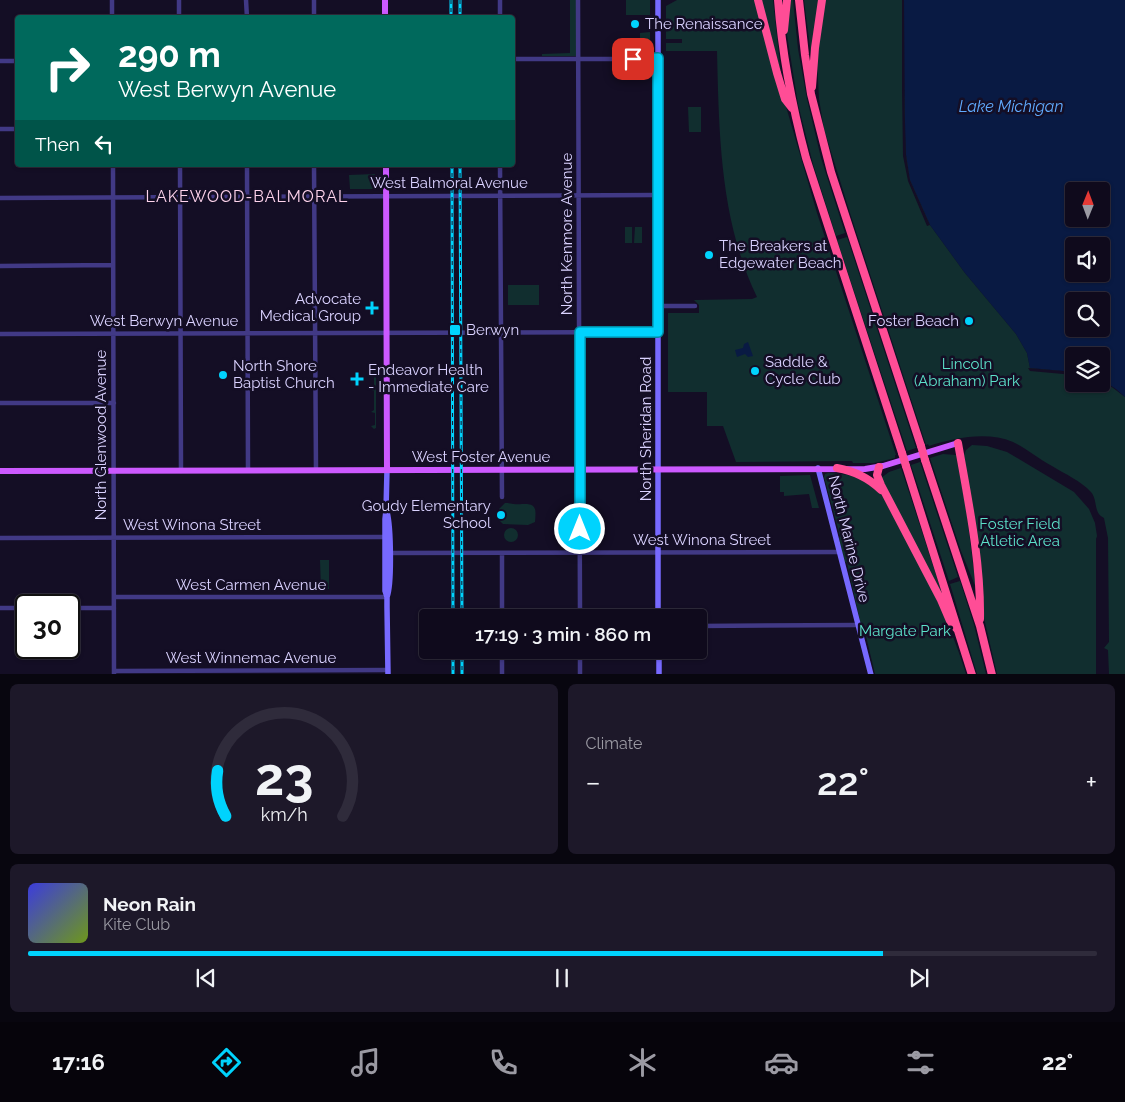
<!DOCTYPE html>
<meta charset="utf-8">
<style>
:root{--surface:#0f0a1c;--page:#1d1829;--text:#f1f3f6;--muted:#9b9aa3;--line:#2f2b3b;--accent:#00d3fd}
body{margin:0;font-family:Raleway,sans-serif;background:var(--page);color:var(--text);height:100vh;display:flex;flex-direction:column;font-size:19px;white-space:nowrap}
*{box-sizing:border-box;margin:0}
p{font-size:16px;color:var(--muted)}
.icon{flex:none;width:28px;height:28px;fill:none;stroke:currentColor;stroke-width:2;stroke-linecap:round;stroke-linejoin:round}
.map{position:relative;height:674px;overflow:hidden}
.sheet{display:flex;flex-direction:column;gap:10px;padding:10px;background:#08060f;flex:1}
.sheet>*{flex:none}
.guide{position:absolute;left:15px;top:15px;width:500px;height:152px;border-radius:5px;box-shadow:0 1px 4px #0004,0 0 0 1px var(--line);background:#00695c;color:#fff;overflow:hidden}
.needle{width:32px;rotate:1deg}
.buttons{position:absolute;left:1065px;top:182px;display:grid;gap:10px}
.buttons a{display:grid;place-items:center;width:45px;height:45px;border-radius:5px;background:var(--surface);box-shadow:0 1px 4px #0004,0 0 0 1px var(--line);font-size:25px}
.speed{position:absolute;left:15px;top:594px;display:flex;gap:10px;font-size:25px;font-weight:700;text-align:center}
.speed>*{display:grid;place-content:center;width:65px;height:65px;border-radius:50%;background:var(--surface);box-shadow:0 1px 4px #0004,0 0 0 1px var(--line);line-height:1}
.speed .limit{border:2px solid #111;border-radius:8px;background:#fff;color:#111}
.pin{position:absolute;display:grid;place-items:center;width:42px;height:42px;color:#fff;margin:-21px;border-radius:10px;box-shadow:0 2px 8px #0006}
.me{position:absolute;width:55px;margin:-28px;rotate:0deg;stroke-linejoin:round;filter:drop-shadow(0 0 4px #0008)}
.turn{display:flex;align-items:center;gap:18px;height:105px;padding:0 20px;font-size:22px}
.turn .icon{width:65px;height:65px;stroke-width:2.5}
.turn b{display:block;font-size:35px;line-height:42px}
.then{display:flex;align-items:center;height:48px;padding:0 20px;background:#0003;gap:10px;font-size:19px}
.big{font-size:38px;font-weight:600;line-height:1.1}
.sheet .card{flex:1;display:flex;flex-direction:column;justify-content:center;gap:8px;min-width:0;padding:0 18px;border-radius:8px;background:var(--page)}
.sheet .dial{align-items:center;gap:0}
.dial svg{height:130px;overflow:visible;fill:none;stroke:var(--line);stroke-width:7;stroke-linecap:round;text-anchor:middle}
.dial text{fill:var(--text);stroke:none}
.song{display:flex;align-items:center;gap:15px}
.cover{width:60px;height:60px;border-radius:8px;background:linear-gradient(135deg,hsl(240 70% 55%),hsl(80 70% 35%))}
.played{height:5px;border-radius:2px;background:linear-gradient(90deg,var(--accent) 80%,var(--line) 80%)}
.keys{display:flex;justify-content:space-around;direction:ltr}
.heat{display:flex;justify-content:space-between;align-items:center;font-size:28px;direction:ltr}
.sheet .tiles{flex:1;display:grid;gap:10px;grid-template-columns:1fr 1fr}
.card:last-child{grid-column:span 2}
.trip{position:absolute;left:419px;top:609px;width:288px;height:50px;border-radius:5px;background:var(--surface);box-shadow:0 1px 4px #0004,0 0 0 1px var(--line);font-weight:600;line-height:50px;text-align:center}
.menu{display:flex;height:80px;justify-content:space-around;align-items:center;background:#06040b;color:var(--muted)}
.menu .icon{width:35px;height:35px}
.menu .active{color:var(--accent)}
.menu b{font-size:22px;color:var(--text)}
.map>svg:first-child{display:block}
.green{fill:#112e2f}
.water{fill:#091a43;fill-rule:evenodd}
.pier{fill:#140e25}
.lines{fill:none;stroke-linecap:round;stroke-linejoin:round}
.street{stroke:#413985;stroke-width:4.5}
.secondary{stroke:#7769ff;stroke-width:5.5}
.primary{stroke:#cc59ff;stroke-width:6}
.highway{stroke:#ff4d96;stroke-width:8}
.rail-casing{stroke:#00d3fd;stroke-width:3}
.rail{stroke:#140e25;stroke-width:1;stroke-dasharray:4;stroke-linecap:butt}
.highway-bridge{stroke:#ff4d96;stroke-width:8}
.route-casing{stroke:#0089a4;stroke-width:12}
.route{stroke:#00d3fd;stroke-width:9}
.poi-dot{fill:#00d3fd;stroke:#140e25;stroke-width:2}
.labels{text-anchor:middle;stroke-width:5;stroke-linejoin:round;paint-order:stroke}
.poi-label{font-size:15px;fill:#dad2ff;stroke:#140e25;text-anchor:start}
.street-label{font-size:15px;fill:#dad2ff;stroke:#140e25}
.park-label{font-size:15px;fill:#5ce1c9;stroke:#140e25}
.water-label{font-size:16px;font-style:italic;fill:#60abff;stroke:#140e25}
.neighbourhood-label{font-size:16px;letter-spacing:1px;fill:#ffd4ed;stroke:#140e25}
</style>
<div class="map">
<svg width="1125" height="675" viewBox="0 0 1125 675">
<rect width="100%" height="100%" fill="#140e25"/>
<path class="green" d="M570 0H577V56H542V54L570 53Z
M626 0H650V15H626Z
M677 0H755L817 213 896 455H895V458L874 463H853L852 461 736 462 723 426H707V392H668V313H699V305L694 300 752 299 757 297C720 221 719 133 717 51H666V43H682V39H666V6Z
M761 0H773L781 73Z
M789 0H793L798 49 807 99 821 158 845 233 836 236 813 164 798 104 787 35Z
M804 0H819L811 55Z
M825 0H904V90L906 155 930 225 965 273 1016 334 1027 353 1030 368 1074 372V384H1101V379L1125 397V674H1109L1108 650 1104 648 1109 642 1108 538 1104 518C1093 513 1098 500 1091 492 1081 481 1065 474 1052 466 1039 459 1026 448 1013 442 987 431 954 438 929 446L928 444 926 445 850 213 824 129 819 99 817 61Z
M650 32V51H640V33Z
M688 107H701V132H689Z
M375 174V189H350L349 175Z
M625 227H632V243H625Z
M635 227H642V243H634Z
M847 237 916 448 907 451 837 240Z
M508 285H539V305H508Z
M372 368H376V428L374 429 371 426 375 425V413L371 412 374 410V391L371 390 374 389V371L372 370Z
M972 445 987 446 1007 452 1074 492 1089 509 1095 523 1097 536 1096 539V674H997L984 618 964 455 966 450Z
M943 454 956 455 966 508 976 588 961 551 930 458Z
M920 462 958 577 949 581 911 465Z
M901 468 944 599 881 478 889 472Z
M828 473C852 474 863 478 881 493 912 552 947 610 966 674H875L865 632 862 630 847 563 844 561 839 539 840 536 824 477 825 474Z
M810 475 819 508H812L809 494 784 496V492H780V476Z
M505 503C511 503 516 505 522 504 537 503 536 509 535 522L528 525 503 524 499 520V509Z
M504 535a7 7 0 1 1 14 0a7 7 0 1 1-14 0Z
M320 560H329V589H321Z
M960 581 974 625 986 674H977L950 584Z"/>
<path class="water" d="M904 0H1125V397L1116 389 1101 379V356H1074V372L1030 368 1027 353 1016 334 965 273 930 225 910 180 906 155 905 135ZM1074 191H1101V219H1074ZM1074 246H1101V274H1074ZM1074 301H1101V329H1074Z
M748 342 753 356 748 357 745 354 737 357 735 350 743 348 744 344Z"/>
<path class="pier" d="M902 0H904V90L906 155 910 180 930 225 927 226 908 181 903 156 902 90Z
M1028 368 1074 372V375L1030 371Z"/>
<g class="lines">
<path class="street" d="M112 0V18
M179 0V18
M246 0 247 18
M314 0V18
M500 0V18
M578 0 580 618
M512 59H658
M0 61H18
M0 129H18
M113 165 114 675
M180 165 181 471
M247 165 248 470
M314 165 316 470
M500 165 502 497
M0 198 658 195
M0 266 113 265
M658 306H695
M0 334 658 332
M0 403H114
M0 538 384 537
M388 553 839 552
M502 553V618
M114 597H387
M0 608H26
M69 608H114
M698 626 858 625
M502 650V675
M114 671 388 670
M580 675V650"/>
<path class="secondary" d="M658 0V618
M818 468 871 675
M387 470 386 510 385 519V591L387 597V607L388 675
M387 512C391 527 392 584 387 597
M659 650V675"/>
<path class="primary" d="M385 0V18
M386 165 387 470
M0 471 865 469 883 466 958 443"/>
<path class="highway" d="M758 0 777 73 785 99 792 108
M778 0C782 54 792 106 806 158L902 453
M799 0 805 55 811 94 831 172 921 446
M784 30 787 0
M812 87 815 48 822 0
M958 443C968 500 981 561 980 619
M925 460 980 626 992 675
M906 466 972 675
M879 467 877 475 881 485 941 600 950 621 957 629
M837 468C854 471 869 478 881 490"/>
<g class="rail-casing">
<path id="rail" d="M451 0V18
M460 0V18
M452 165 453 618
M460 165 462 618
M453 650V675
M462 650V675"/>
</g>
<use href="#rail" class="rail"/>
<path class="highway-bridge" d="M921 446 925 460
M902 453 906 466"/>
</g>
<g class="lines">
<g class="route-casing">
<path id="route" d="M580 529V332H658V58L633 59"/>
</g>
<use href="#route" class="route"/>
</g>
<g class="poi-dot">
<circle cx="635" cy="24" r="5"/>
<circle cx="709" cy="255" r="5"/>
<path d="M369.5 300.5h5v5h5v5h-5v5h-5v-5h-5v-5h5z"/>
<circle cx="969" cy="321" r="5"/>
<rect x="449" y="324" width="12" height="12" rx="2.5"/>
<circle cx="755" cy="371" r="5"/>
<circle cx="223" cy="375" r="5"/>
<path d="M354.5 371.5h5v5h5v5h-5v5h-5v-5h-5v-5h5z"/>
<circle cx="501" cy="515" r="5"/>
</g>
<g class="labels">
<g class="poi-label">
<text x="645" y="29">The Renaissance</text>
<text x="719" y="251">The Breakers at<tspan x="719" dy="17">Edgewater Beach</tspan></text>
<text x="361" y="304" text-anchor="end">Advocate<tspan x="361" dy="17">Medical Group</tspan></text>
<text x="959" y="326" text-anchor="end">Foster Beach</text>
<text x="466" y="335">Berwyn</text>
<text x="765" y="367">Saddle &amp;<tspan x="765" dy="17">Cycle Club</tspan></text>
<text x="233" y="371">North Shore<tspan x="233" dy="17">Baptist Church</tspan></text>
<text x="368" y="375">Endeavor Health<tspan x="368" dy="17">- Immediate Care</tspan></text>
<text x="491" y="511" text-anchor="end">Goudy Elementary<tspan x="491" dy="17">School</tspan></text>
</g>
<g class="street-label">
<text x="449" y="188">West Balmoral Avenue</text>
<text transform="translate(567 234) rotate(-90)" y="5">North Kenmore Avenue</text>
<text x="164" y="326">West Berwyn Avenue</text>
<text transform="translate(646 429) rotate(-90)" y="5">North Sheridan Road</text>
<text transform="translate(101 435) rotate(-90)" y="5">North Glenwood Avenue</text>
<text x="481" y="462">West Foster Avenue</text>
<text x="192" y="530">West Winona Street</text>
<text transform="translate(849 539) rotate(76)" y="5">North Marine Drive</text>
<text x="702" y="545">West Winona Street</text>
<text x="251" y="590">West Carmen Avenue</text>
<text x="251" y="663">West Winnemac Avenue</text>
</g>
<g class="park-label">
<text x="967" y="369">Lincoln<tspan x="967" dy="17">(Abraham) Park</tspan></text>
<text x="1020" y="529">Foster Field<tspan x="1020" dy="17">Atletic Area</tspan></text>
<text x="905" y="636">Margate Park</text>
</g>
<g class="water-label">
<text x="1011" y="112">Lake Michigan</text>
</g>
<g class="neighbourhood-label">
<text x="247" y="202">LAKEWOOD-BALMORAL</text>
</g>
</g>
</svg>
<div class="buttons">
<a><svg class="needle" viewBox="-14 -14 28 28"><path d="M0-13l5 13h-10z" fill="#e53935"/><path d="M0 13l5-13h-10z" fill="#9b9aa3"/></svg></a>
<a><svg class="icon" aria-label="sound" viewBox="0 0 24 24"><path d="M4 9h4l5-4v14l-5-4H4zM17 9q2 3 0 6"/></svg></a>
<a><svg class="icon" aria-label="search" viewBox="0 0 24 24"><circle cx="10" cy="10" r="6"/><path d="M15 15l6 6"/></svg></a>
<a><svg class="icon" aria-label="layers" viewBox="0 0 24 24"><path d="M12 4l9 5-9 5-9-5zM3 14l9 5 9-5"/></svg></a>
</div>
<div class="speed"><div class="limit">30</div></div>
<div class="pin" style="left:633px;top:59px;background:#d93025"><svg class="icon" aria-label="arrive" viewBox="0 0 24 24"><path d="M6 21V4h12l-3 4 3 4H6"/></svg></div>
<svg class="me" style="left:580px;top:529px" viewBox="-20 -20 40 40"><circle r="17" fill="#00d3fd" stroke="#fff" stroke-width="3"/><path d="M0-11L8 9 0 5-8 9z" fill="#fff"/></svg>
<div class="trip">17:19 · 3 min · 860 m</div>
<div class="guide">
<div class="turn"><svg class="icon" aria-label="right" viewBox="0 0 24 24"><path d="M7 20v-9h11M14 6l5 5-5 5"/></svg><div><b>290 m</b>West Berwyn Avenue</div></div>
<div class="then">Then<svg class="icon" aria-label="left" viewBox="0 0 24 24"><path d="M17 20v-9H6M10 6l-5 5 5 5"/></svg></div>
</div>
</div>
<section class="sheet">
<div class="tiles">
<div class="card dial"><svg viewBox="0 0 100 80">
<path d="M14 69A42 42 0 1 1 86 69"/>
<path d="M14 69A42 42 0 0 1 9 41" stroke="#00d3fd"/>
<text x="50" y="56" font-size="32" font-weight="700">23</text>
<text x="50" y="72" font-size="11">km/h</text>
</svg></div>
<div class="card"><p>Climate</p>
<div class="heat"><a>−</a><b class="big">22°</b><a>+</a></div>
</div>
<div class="card">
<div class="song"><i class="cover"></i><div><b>Neon Rain</b><p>Kite Club</p></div></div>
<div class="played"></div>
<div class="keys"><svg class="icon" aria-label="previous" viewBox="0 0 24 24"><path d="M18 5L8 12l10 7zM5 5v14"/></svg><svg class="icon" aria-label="pause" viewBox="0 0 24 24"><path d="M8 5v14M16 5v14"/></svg><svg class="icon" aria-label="next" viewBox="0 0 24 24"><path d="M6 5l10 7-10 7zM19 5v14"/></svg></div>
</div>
</div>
</section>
<nav class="menu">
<b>17:16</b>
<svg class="icon active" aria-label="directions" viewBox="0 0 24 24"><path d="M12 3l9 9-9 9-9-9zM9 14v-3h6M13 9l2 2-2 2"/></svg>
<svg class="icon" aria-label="music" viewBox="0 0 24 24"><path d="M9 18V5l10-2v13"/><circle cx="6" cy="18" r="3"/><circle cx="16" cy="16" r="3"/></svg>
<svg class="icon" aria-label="phone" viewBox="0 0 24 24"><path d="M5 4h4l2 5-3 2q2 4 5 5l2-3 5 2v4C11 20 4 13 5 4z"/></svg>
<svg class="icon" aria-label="climate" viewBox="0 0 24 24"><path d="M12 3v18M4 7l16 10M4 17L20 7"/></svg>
<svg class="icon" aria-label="car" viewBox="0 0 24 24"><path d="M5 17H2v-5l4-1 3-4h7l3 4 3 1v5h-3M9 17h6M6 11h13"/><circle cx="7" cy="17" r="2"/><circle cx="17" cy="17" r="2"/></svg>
<svg class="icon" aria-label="filters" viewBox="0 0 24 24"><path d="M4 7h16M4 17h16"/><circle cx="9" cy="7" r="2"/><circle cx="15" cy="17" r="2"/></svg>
<b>22°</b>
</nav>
